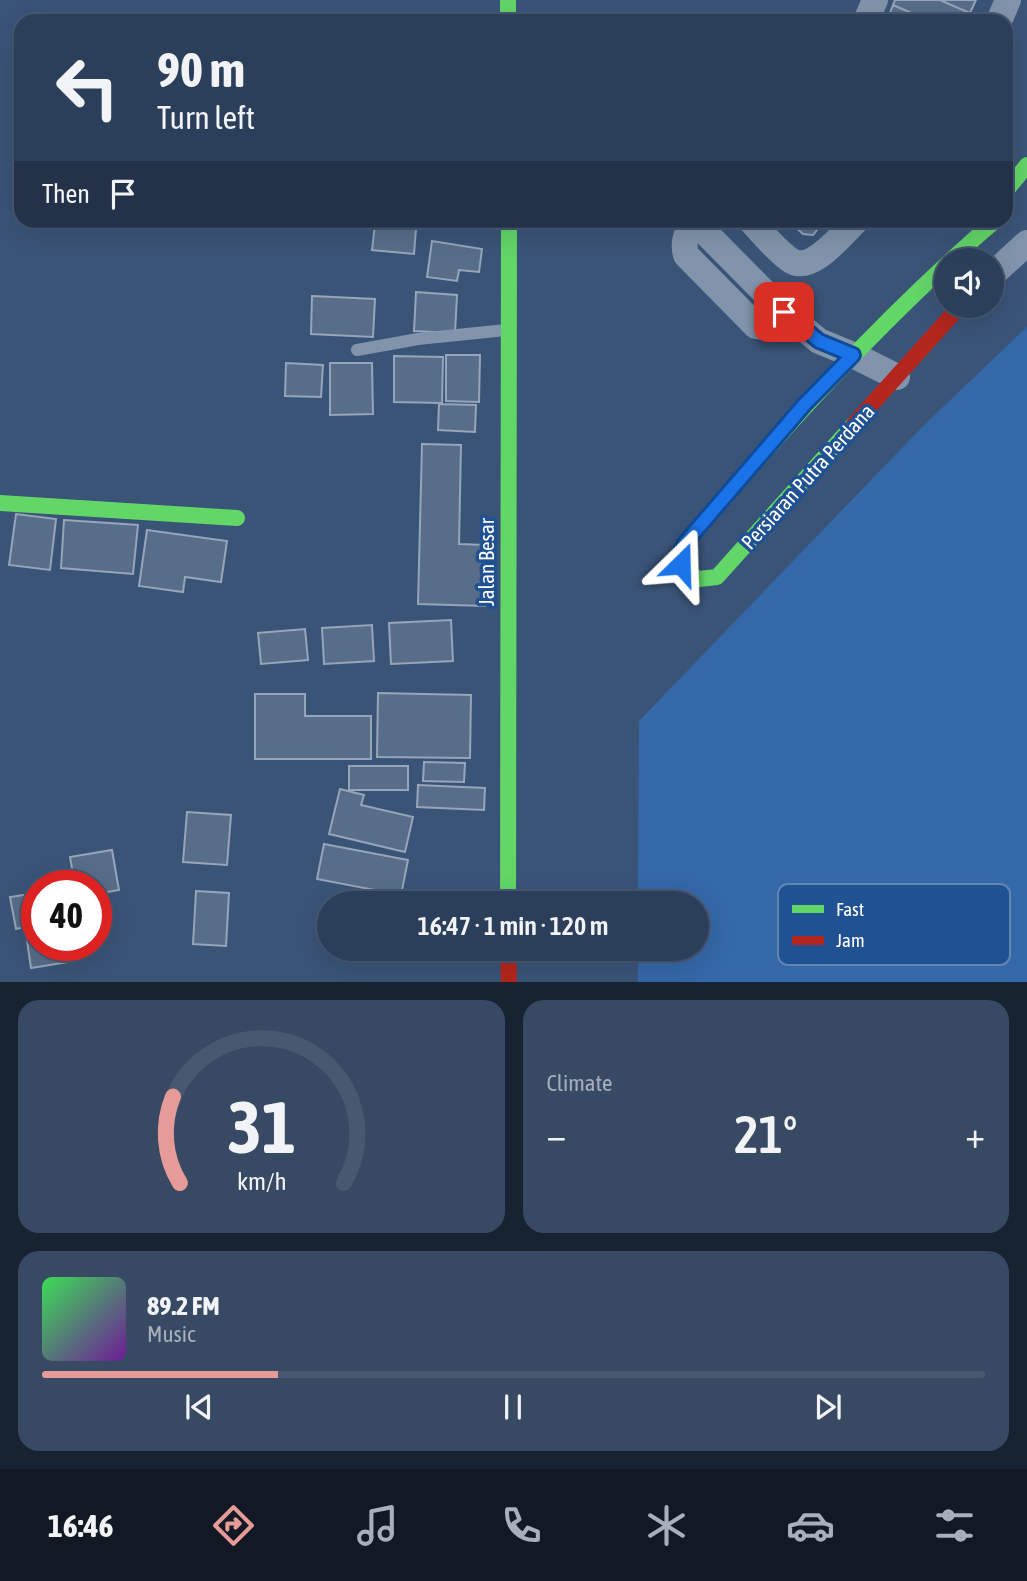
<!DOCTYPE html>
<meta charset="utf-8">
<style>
:root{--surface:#2c3f5a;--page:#384a63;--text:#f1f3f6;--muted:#a6afbb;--line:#485870;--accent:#e69b98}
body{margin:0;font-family:"Asap Condensed",sans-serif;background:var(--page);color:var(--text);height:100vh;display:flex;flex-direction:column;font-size:26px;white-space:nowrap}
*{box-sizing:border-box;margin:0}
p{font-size:23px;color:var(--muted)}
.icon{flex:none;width:38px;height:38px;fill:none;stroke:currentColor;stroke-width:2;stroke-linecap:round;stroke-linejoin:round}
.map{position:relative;height:982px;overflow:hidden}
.drawer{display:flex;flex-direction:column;gap:18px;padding:18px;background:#182332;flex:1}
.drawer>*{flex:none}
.guide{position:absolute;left:14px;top:14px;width:999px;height:214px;border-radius:21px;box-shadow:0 7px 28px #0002,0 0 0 2px var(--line);background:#2c3f5a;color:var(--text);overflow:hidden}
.buttons{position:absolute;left:934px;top:248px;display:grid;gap:14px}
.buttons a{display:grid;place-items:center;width:70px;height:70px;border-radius:50%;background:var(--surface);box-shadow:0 7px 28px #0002,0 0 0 2px var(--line);font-size:35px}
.speed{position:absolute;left:21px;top:870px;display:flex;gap:14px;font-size:35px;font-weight:700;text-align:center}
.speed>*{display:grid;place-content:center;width:91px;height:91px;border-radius:50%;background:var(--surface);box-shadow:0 7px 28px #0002,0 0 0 2px var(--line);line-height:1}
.speed .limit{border:10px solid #d22;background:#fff;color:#111}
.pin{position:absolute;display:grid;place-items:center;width:60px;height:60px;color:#fff;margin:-30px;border-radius:14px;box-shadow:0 4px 10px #0006}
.me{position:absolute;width:77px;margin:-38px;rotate:22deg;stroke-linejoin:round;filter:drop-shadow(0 0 5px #0008)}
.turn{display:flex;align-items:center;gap:24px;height:147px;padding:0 28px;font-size:32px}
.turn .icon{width:91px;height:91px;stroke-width:2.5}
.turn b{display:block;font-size:49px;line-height:60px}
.then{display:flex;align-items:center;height:66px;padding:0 28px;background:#0003;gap:14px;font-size:26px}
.big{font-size:52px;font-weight:600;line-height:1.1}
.drawer .tile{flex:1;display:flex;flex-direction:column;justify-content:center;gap:10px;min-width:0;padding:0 24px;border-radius:21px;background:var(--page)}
.drawer .dial{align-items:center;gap:0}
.dial svg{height:182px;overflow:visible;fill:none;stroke:var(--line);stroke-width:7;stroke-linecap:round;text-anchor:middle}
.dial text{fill:var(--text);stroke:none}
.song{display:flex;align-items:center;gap:21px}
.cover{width:84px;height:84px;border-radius:10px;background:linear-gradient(135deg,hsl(130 70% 55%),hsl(280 70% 35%))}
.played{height:7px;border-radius:4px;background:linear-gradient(90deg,var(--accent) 25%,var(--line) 25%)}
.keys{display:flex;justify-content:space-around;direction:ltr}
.heat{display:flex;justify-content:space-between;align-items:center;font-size:38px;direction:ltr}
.drawer .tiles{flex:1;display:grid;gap:18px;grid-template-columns:1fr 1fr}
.tile:last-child{grid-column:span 2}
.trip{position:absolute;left:317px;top:891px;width:392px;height:70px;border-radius:35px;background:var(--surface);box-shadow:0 7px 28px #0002,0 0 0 2px var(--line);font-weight:600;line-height:70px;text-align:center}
.tab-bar{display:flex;height:112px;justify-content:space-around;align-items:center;background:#121924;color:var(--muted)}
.tab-bar .icon{width:49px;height:49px}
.tab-bar .active{color:var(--accent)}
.tab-bar b{font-size:32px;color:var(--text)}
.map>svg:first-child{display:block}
.green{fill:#3568a8}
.building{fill:#586d89;stroke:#96a5b9;stroke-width:2}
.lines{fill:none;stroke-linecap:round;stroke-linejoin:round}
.lane{stroke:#8294ab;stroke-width:12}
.street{stroke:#8294ab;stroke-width:26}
.fast{stroke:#63d668;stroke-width:16}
.jam{stroke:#b3261e;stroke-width:16}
.route-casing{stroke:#114b97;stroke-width:18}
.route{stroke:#1a73e8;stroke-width:12}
.labels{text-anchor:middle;stroke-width:7;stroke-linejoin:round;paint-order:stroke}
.street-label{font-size:21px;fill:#fff;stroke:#205192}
.key{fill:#205192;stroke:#6385b3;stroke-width:2}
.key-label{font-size:19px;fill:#fff}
</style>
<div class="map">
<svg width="1027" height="983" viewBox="0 0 1027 983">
<rect width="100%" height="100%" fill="#3a5478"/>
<path class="green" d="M1027 327V982H638V949L696 948V903H638L639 721 924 425Z"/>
<path class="building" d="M895 0H940L970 13 967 21H930L893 5Z
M940 0H976L970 13Z
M893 5 930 21H887Z
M788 220H825L813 235 803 234Z
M375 224 416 229 414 254 372 250Z
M432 241 482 249 479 272 459 270 457 281 427 277Z
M416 292 457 295 455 333 414 331Z
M312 296 375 299 373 337 311 334Z
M446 355H480L479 402 446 401Z
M394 356 443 357 442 403 394 402Z
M286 363 323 365 321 397 285 396Z
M330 363H372L373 414 330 415Z
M439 404 476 405 475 432 438 430Z
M422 444 461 445 459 544 486 545 485 606 418 604Z
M16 514 56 519 50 570 9 565Z
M64 520 138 525 133 574 61 568Z
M147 530 227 541 221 582 185 577 183 592 139 586Z
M451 620 453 661 391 664 389 623Z
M372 625 374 661 324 664 322 628Z
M305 629 308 660 261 664 258 633Z
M378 693 471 695 470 758 377 757Z
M255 694H305V716H371V759H255Z
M424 762 465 763 464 782 423 781Z
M349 766H408V790H349Z
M418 785 485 788 484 810 417 807Z
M340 789 364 795 361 805 413 817 405 852 329 834Z
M187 812 231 815 227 865 183 862Z
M324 844 408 860 401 895 317 879Z
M112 850 119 890 96 894V886H75L70 857Z
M196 891 229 893 226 946 193 944Z
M37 893V945H72L75 961 31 968 25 927 16 929 10 897Z"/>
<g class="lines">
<path class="lane" d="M357 350 418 339 506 330"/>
<path class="street" d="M866 21 875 0
M999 21 1008 0
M698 220C687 232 682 239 686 255L756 326 768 328 784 312
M750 220C762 233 775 249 790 260 811 275 842 234 857 220
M696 223 784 312 819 341 853 355 897 377
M992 275 1027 243"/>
<path class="fast" d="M508 0V21
M1006 191 1027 165
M854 424 717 577 699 579 687 573 681 560 685 543C783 429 882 318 996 220
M0 503 237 518
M508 903 509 220"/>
<path class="jam" d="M854 424 960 306
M508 948 509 983"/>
</g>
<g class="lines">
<g class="route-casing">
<path id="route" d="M681 564 680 552 685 543 804 405 853 355 819 341 784 312"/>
</g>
<use href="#route" class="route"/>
</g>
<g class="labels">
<g class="street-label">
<text transform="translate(808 477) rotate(-48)" y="7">Persiaran Putra Perdana</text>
<text transform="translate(487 562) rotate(-90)" y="7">Jalan Besar</text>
</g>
</g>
<rect x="778" y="884" width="232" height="81" rx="10" class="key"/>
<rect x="792" y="905" width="32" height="8" fill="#63d668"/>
<rect x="792" y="936" width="32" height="9" fill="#b3261e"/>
<g class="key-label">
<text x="836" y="916">Fast</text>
<text x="836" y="947">Jam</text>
</g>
</svg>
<div class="buttons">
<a><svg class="icon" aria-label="sound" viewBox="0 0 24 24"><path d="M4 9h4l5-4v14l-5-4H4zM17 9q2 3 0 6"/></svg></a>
</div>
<div class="speed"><div class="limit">40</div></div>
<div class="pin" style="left:784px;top:312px;background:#d93025"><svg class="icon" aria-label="arrive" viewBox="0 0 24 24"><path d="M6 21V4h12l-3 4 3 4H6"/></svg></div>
<svg class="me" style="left:681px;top:564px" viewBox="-20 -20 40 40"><path d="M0-17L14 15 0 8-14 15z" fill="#1a73e8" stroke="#fff" stroke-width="4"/></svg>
<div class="trip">16:47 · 1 min · 120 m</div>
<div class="guide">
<div class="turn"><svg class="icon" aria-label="left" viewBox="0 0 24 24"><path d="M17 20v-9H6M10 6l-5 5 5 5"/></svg><div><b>90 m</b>Turn left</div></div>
<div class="then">Then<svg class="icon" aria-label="arrive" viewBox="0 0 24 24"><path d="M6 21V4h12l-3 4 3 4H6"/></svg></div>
</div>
</div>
<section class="drawer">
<div class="tiles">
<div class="tile dial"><svg viewBox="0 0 100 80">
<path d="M14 69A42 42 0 1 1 86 69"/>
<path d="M14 69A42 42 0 0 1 11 31" stroke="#e69b98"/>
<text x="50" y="56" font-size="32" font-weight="700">31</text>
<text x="50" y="72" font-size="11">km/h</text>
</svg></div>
<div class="tile"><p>Climate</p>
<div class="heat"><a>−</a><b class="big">21°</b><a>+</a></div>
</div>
<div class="tile">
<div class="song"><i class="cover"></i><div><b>89.2 FM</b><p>Music</p></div></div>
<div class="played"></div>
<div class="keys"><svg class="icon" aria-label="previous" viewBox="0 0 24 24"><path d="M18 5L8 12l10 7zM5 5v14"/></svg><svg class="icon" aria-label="pause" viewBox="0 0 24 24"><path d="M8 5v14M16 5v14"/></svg><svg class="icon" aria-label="next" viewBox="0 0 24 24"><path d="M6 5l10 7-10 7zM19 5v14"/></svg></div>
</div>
</div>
</section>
<nav class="tab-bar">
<b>16:46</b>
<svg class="icon active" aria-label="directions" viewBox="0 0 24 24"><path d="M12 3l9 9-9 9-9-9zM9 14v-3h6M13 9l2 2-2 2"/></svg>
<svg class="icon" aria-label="music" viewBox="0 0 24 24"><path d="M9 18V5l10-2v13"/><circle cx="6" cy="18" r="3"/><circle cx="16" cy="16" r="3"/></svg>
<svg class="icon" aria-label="phone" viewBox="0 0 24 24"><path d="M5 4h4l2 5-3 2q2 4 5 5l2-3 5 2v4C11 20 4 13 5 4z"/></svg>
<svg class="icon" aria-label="climate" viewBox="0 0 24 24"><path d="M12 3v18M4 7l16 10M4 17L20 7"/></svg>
<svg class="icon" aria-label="car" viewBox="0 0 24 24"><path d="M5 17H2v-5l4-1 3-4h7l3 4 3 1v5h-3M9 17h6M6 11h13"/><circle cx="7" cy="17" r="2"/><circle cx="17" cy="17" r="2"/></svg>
<svg class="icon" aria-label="filters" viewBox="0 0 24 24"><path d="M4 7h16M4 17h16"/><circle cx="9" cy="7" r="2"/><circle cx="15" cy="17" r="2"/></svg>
</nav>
